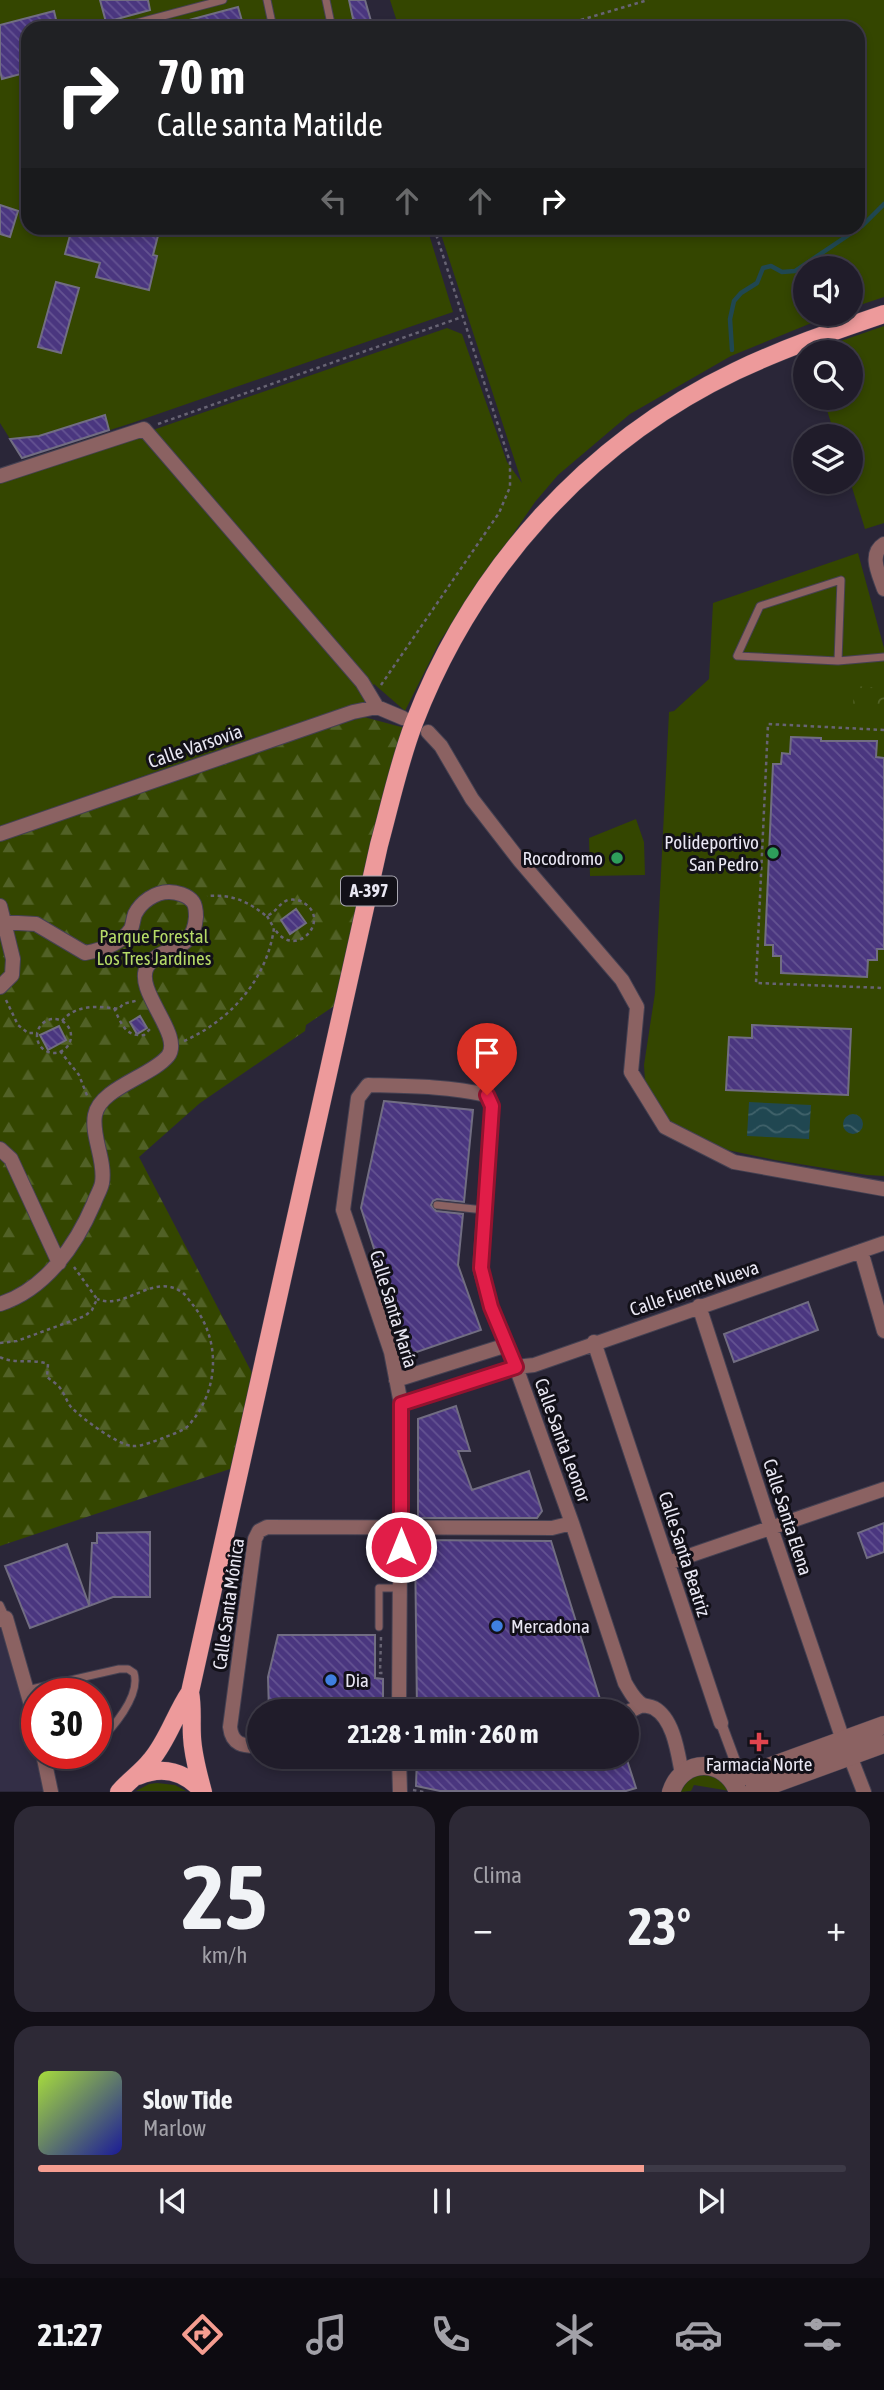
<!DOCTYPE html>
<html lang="es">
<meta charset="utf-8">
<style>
:root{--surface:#201c2a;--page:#2d2936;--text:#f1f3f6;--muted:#a2a1a8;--line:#3d3a47;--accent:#f59d90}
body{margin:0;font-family:"Asap Condensed",sans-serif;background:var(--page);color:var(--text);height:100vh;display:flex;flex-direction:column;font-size:26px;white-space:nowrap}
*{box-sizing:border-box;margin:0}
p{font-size:23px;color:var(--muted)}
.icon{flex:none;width:38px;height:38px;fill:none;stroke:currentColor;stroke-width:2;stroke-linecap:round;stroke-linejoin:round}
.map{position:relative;height:1792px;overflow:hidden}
.sheet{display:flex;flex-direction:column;gap:14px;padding:14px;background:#120f17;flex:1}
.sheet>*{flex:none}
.banner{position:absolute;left:21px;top:21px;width:844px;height:214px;border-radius:21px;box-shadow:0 4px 10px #0003,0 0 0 2px var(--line);background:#202124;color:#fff;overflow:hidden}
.buttons{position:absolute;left:793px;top:256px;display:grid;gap:14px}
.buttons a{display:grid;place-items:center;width:70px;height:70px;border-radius:50%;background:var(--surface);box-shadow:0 4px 10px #0003,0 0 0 2px var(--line);font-size:35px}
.speed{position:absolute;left:21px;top:1678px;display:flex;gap:14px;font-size:35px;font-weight:700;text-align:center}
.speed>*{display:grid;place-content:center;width:91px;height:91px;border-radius:50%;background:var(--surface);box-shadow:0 4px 10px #0003,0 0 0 2px var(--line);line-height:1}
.speed .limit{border:10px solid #d22;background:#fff;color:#111}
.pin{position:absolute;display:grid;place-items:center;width:60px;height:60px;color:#fff;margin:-72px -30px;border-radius:50% 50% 50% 0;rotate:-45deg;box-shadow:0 0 7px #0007}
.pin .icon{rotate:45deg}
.me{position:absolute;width:77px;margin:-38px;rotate:0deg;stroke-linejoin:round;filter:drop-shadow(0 0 5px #0008)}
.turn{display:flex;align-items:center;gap:24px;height:147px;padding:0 21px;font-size:32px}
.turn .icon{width:91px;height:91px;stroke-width:2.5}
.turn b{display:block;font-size:49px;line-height:60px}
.lanes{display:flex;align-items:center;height:66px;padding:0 21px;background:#0003;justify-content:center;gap:35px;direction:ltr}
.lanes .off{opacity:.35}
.big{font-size:52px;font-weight:700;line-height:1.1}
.sheet .tile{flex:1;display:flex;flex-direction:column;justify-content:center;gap:10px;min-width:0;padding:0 24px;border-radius:21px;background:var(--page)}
.sheet .dial{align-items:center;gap:0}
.dial b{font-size:91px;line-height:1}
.song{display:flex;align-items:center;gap:21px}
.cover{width:84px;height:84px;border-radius:10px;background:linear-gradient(135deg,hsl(80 70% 55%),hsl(240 70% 35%))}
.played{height:7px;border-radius:4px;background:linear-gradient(90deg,var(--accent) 75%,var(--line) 75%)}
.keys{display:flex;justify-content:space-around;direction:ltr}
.heat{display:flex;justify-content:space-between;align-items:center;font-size:38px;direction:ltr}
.sheet .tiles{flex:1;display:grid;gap:14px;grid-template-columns:1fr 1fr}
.tile:last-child{grid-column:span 2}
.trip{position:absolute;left:247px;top:1699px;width:392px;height:70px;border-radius:35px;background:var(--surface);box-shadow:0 4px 10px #0003,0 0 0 2px var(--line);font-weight:700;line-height:70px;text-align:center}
.dock{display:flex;height:112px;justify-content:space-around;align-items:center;background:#0d0b11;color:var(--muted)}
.dock .icon{width:49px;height:49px}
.dock .active{color:var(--accent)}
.dock b{font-size:32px;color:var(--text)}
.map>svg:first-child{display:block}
.built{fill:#332e46}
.grass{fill:#344600}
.forest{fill:url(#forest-firs)}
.park{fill:url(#park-crowns)}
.water{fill:url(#water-waves)}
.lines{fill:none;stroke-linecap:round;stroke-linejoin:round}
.stream{stroke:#204751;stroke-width:4.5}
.building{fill:url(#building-back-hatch);stroke:#716d82;stroke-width:2}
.service-casing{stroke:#454152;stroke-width:9}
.pedestrian-casing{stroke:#454152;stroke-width:12}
.minor-casing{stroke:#454152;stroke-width:16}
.tertiary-casing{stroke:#454152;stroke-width:19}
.primary-casing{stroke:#454152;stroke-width:19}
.path{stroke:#676373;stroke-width:2.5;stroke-dasharray:3.5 3.5;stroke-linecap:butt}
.service{stroke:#8b6262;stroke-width:7}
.pedestrian{stroke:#8b6262;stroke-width:10}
.minor{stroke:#8b6262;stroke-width:14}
.tertiary{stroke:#8b6262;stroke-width:18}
.primary{stroke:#ed9a9b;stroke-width:18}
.route-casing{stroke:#92132f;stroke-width:18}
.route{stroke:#e11d48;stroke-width:12}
.leisure-dot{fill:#2e9e5b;stroke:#121018;stroke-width:2.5}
.shop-dot{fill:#3f7fe0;stroke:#121018;stroke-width:2.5}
.health-dot{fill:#e0444e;stroke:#121018;stroke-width:2.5}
.labels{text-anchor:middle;stroke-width:6;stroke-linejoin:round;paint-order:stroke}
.shield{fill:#121018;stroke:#a8a6b1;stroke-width:2}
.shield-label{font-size:18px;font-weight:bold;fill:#e9e7f3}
.street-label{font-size:19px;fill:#e9e7f3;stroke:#121018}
.poi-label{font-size:19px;fill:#e9e7f3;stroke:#121018;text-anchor:end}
.park-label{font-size:19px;fill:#b5da67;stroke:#121018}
</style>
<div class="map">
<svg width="884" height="1792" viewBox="0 0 884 1792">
<defs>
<pattern id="forest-firs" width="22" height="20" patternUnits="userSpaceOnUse" patternTransform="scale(1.75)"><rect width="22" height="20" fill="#344600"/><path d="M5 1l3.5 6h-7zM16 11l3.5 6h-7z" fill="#516126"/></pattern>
<pattern id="park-crowns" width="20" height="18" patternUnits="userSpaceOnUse" patternTransform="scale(1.75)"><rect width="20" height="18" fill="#344600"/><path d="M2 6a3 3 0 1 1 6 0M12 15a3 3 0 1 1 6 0" fill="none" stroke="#516126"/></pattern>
<pattern id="water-waves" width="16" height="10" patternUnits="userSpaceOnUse" patternTransform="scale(1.75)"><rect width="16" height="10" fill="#204751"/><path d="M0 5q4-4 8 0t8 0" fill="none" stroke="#40626a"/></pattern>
<pattern id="building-back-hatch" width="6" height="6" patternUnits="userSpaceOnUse" patternTransform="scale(1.75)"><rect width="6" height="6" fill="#4a367f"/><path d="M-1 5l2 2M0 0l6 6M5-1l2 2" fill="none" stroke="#645392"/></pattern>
</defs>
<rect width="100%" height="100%" fill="#2a2638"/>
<path class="built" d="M6 1618 37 1738V1754L50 1791H0V1620Z"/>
<path class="grass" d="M0 0H365L373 28H28V228H427L453 312 132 423 22 458 0 423Z
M390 0H884V297L851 308 850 268H805V313H836L731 356 630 414 558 475 535 502 440 641 405 711 374 684 363 704 227 747 0 826V483L447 328 462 334 507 462 522 483 439 228H858V28H399Z
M884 326V523L865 529 850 481V436H835L823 397H850V352H809Z
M858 553 884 648V1176L867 1175 775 1160 718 1148 668 1124 645 1081 644 1065 655 993 669 712 674 711 709 679 713 603Z
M636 819 644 842 645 875 590 876 589 838Z
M704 1773 718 1777 730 1791 694 1785 691 1791 680 1792 690 1778Z
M157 1783 175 1785 186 1791H136L149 1784Z"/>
<path class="forest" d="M364 717 405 728 337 1004 306 1025 305 1031 200 1103 139 1157 252 1373 251 1385 230 1469 0 1546V840L175 775Z"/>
<path class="park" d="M854 686 884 688V708H853Z"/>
<path class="water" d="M749 1102 811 1105 809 1139 747 1136Z
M843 1124a10 10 0 1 1 20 0a10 10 0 1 1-20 0Z"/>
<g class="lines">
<path class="stream" d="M732 350 730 319 734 301 741 293 757 283 763 268 771 266 782 272 795 271 862 226 884 204"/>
</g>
<path class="building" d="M100 0H148L150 10 106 22Z
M349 0H365L373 28H355Z
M238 7 244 28H174V24Z
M54 11 58 28H28V72L2 79 0 71V25Z
M0 205 18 211 10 237 0 234Z
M72 228H160L153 255 157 256 149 290 96 277 100 263 65 254Z
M56 282 79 288 61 353 38 347Z
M105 415 109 430 22 458 10 439 39 436Z
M791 737 821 738V741H877L876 757 884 758V949H877V960H868L867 977 781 973V956H773V945H765L773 764H781L782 753 790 754Z
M296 909 306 923 290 934 281 920Z
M140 1016 147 1028 137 1034 130 1022Z
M752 1025 851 1029 848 1095 726 1090 729 1037 752 1038Z
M59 1026 66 1040 48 1050 40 1035Z
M384 1101 473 1110 464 1202 437 1199 433 1201 431 1205 436 1211 463 1214 458 1265 481 1330 408 1355 361 1208Z
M808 1302 818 1330 734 1362 724 1334Z
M456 1406 470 1451H458L472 1490 529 1471 542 1511 537 1518H418V1419Z
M884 1523V1552L867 1558 858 1533Z
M150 1532V1597H113L30 1628 5 1566 67 1544 89 1605 92 1543H97V1533Z
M415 1540 551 1541 604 1712H417Z
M278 1635H375V1678L383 1679V1712H269L268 1677Z
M417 1757H626L636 1788 626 1791H440L416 1786Z"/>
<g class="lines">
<g class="service-casing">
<path id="service" d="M267 0 273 28
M326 0 330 19 327 28
M125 26 223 0
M838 661 841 580 760 606 737 656 838 661 884 657
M437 1205 484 1210
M0 1605 6 1618
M379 1627V1588H399
M27 1690 119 1669H128L134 1673C141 1696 112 1729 96 1744
M45 1764 76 1754"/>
</g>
<g class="pedestrian-casing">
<path id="pedestrian" d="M721 1723 741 1777"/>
</g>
<g class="minor-casing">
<path id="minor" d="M0 476 144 429 362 682 377 707
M884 544C868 554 879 574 884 589
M428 732 441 746 472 799 520 861 622 980 637 1007 631 1072 665 1127 734 1162 884 1189
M0 834 353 712 377 707 403 718
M0 906 13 959 12 975 0 987
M0 922 36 924 85 953C101 950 121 944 131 929 133 925 133 919 135 914 141 902 155 892 169 892 176 892 188 895 193 902 196 906 196 912 196 917 193 956 160 944 147 967 134 991 184 1035 168 1056 152 1076 100 1088 95 1115 91 1136 106 1161 102 1183 101 1189 96 1197 94 1203 76 1245 46 1289 0 1304
M0 1149 11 1159 59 1263
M861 1251 884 1331
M699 1306 771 1528 843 1740
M594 1342 721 1723
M396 1380 507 1345
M401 1404 516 1367 534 1365 884 1243
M668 1563 884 1489
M0 1620 6 1618 37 1726
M399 1712 401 1404 391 1352 343 1210 358 1098 368 1085C407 1086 448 1086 487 1095L492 1106 480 1268 491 1307 516 1367 572 1523 625 1683C630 1691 634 1700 643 1705 646 1706 650 1706 654 1708 674 1719 678 1754 682 1774
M626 1713 642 1705
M259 1746C243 1746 232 1745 230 1727L255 1539 259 1531 267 1527 552 1528 572 1523
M43 1754 51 1792
M850 1756 864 1792
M399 1757 400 1792"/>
</g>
<g class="tertiary-casing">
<path id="tertiary" d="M729 1776 741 1777 884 1725
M671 1792C682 1757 726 1758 738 1792
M752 1792 884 1744"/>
</g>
<g class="primary-casing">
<path id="primary" d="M190 1692C193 1708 191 1721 192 1737 193 1756 198 1773 203 1792
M138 1776C163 1765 186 1772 203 1792
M119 1792C129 1780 142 1772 151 1760 168 1740 175 1714 190 1692L379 845C390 805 399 762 414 723 473 570 587 442 736 371 784 348 834 331 884 314"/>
</g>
<path class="path" d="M338 23 348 28
M554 28 648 0
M158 424 462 317
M381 685 499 513 510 487V462L434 228
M884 730 768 724 756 983 884 988
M267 916 274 928
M6 1000 18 1025 28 1033H37
M114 1008C121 1023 125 1037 144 1035L151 1028
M37 1036a17 17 0 1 1 34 0a17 17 0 1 1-34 0Z
M62 1021C76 1004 98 1006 119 1009L123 1004 139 1000
M184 1041C231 1020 267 979 274 928 295 962 332 920 304 903 300 900 294 899 288 900 279 903 276 913 266 916 248 901 231 894 207 896
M60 1051 79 1075 88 1098
M0 1343 17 1341 85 1316 92 1310 97 1299 74 1267
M0 1357C16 1365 30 1358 48 1364L47 1377C52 1381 59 1385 62 1391 66 1397 68 1405 73 1409 83 1419 118 1445 132 1446 140 1447 155 1441 163 1438 170 1435 181 1432 187 1427 219 1393 222 1341 193 1305 190 1302 187 1296 183 1293 154 1271 126 1311 97 1299
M381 1637 380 1673H386
M413 1790 424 1792"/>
<use href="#service" class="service"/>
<use href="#pedestrian" class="pedestrian"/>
<use href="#minor" class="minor"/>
<use href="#tertiary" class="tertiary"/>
<use href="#primary" class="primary"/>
</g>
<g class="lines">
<g class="route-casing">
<path id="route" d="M401 1547V1404L516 1367 491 1307 481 1268 492 1106 487 1095"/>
</g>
<use href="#route" class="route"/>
</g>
<g class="leisure-dot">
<circle cx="773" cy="853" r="7"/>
<circle cx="617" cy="858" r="7"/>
</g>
<g class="shop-dot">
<circle cx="497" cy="1626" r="7"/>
<circle cx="331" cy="1680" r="7"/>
</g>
<path class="health-dot" d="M755.5 1731.5h7v7h7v7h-7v7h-7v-7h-7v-7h7z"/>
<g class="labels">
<rect class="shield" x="341" y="876.5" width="56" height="29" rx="5"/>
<g class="shield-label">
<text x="369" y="897">A-397</text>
</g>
<g class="street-label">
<text transform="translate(195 746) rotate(-19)" y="7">Calle Varsovia</text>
<text transform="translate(694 1288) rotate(-19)" y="7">Calle Fuente Nueva</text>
<text transform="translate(394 1309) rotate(73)" y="7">Calle Santa María</text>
<text transform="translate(563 1440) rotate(70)" y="7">Calle Santa Leonor</text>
<text transform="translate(788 1517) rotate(72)" y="7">Calle Santa Elena</text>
<text transform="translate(685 1554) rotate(72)" y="7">Calle Santa Beatriz</text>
<text transform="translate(228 1604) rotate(-82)" y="7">Calle Santa Mónica</text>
</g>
<g class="poi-label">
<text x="759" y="849">Polideportivo<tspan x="759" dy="22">San Pedro</tspan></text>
<text x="603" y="865">Rocodromo</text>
<text x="511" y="1633" text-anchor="start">Mercadona</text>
<text x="345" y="1687" text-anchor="start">Dia</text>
<text x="759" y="1771" text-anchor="middle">Farmacia Norte</text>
</g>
<g class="park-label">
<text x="154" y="943">Parque Forestal<tspan x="154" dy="22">Los Tres Jardines</tspan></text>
</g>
</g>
</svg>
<div class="buttons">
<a><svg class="icon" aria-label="sound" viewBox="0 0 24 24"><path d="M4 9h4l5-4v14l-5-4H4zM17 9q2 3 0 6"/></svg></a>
<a><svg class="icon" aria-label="search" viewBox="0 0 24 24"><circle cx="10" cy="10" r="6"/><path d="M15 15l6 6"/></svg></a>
<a><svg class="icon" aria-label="layers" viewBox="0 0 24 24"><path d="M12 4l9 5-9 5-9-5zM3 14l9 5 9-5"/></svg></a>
</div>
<div class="speed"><div class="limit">30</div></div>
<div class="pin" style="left:487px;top:1095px;background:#d93025"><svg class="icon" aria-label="arrive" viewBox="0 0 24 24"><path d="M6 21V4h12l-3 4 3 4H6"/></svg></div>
<svg class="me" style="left:401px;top:1547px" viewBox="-20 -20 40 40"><circle r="17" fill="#e11d48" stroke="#fff" stroke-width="3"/><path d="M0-11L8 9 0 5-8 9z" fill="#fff"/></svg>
<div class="trip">21:28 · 1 min · 260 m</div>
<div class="banner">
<div class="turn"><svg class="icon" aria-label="right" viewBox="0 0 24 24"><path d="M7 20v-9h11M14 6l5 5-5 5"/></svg><div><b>70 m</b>Calle santa Matilde</div></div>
<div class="lanes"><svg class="icon off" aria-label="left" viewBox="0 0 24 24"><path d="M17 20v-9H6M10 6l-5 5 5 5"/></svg><svg class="icon off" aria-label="ahead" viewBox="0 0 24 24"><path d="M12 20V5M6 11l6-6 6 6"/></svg><svg class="icon off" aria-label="ahead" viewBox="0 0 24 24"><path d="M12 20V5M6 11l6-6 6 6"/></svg><svg class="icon" aria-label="right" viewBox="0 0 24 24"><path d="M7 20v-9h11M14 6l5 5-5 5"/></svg></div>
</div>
</div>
<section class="sheet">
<div class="tiles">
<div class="tile dial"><b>25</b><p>km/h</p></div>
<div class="tile"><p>Clima</p>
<div class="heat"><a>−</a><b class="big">23°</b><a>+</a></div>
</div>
<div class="tile">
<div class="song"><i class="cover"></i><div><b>Slow Tide</b><p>Marlow</p></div></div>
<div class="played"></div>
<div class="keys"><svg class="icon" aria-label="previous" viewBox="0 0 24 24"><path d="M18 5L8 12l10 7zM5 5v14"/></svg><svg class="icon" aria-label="pause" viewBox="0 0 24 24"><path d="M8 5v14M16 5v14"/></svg><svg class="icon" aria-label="next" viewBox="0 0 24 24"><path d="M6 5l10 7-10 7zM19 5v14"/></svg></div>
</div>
</div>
</section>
<nav class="dock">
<b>21:27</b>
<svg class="icon active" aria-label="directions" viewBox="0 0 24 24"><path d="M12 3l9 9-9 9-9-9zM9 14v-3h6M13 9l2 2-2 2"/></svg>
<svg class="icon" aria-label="music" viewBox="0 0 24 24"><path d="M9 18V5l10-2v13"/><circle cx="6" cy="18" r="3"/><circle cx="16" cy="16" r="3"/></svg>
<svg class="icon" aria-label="phone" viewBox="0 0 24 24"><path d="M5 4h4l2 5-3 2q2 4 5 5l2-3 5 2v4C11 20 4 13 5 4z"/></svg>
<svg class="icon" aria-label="climate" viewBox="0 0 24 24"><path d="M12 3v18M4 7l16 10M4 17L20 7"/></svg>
<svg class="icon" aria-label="car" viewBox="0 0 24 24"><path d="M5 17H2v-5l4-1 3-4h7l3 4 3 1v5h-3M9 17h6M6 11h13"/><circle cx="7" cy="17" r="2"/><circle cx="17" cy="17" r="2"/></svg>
<svg class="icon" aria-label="filters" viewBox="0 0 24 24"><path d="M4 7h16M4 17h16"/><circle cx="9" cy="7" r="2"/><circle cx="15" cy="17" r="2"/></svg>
</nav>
